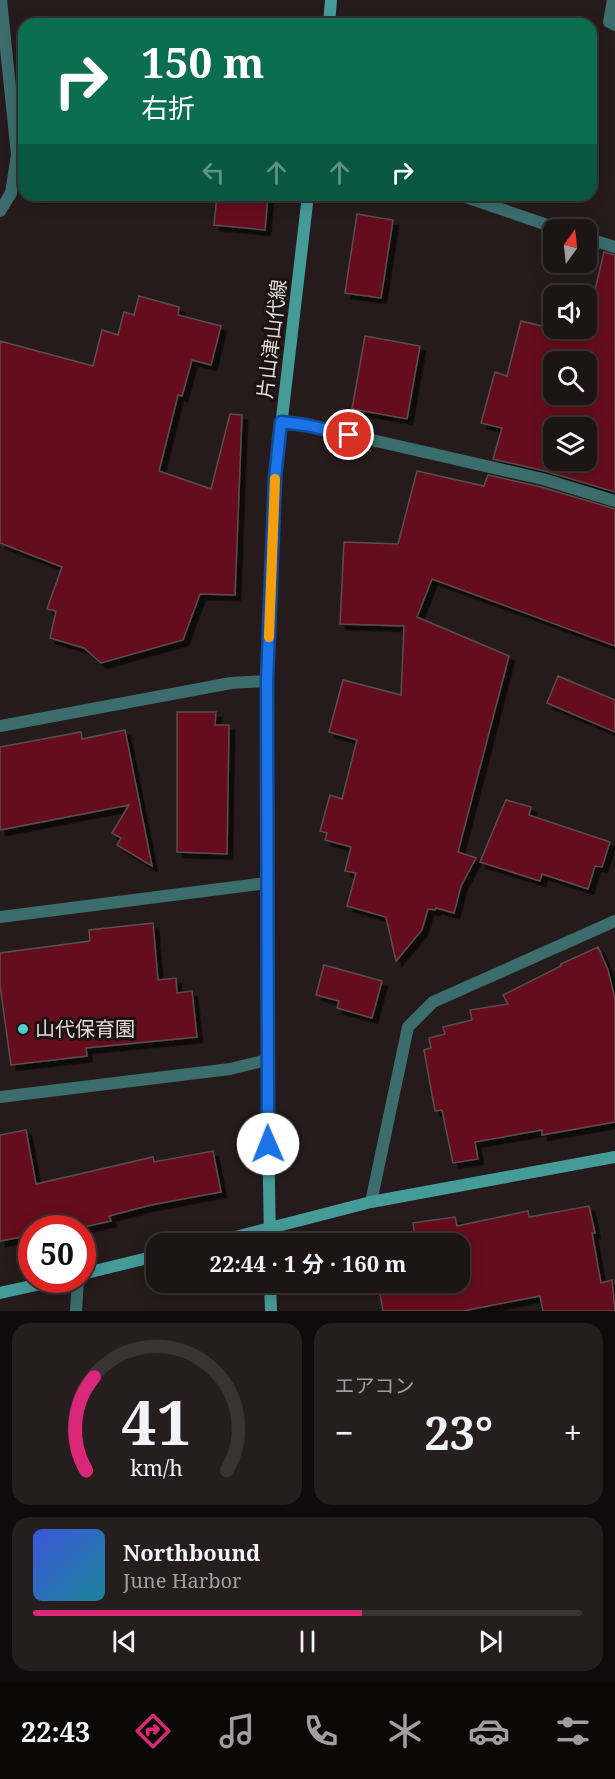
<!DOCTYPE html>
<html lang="ja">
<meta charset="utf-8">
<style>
:root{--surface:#1c1415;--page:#251d1e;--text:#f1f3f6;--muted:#a09ea0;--line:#3a3334;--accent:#db2777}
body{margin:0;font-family:"Noto Serif","Noto Sans JP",serif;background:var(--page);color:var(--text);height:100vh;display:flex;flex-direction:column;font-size:22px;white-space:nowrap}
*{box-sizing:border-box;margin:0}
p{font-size:20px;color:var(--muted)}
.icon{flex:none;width:33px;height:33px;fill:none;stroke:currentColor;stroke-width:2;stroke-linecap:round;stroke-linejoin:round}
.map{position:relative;height:1311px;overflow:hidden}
.details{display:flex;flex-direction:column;gap:12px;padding:12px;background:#0f0b0c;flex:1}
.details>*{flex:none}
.top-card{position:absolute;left:18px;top:18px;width:579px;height:183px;border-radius:18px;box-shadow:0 3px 15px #0003,0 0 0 2px var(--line);background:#0b6e4f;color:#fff;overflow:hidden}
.needle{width:39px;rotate:15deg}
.fabs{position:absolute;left:543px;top:219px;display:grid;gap:12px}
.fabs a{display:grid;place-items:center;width:54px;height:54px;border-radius:12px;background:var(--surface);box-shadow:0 3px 15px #0003,0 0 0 2px var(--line);font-size:30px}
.speed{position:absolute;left:18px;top:1215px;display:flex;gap:12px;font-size:30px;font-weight:700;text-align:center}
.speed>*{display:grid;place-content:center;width:78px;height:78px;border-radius:50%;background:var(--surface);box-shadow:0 3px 15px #0003,0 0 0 2px var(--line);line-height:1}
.speed .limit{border:9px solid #d22;background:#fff;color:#111}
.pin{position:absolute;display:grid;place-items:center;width:51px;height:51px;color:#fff;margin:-26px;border:3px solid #fff;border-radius:50%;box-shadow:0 2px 6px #0007}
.me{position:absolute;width:66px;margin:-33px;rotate:359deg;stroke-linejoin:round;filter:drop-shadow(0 0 4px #0008)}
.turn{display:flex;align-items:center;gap:21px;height:126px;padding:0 24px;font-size:27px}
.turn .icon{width:78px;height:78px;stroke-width:2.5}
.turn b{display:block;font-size:42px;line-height:51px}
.lanes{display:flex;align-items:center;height:57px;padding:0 24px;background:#0003;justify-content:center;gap:30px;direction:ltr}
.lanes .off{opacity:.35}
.big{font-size:45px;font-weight:700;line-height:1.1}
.details .card{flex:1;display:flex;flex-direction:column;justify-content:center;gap:9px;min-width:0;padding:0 21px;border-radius:18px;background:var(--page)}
.details .dial{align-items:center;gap:0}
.dial svg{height:156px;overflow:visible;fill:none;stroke:var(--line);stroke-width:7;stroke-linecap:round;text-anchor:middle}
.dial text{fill:var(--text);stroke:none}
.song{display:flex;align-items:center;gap:18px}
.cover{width:72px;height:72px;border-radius:9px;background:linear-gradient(135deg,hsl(230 70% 55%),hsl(190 70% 35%))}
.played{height:6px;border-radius:3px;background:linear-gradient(90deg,var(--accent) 60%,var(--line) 60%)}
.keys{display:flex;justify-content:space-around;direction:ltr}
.heat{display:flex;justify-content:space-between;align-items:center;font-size:33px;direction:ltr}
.details .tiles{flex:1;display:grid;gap:12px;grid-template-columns:1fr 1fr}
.card:last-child{grid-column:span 2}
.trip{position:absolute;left:146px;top:1233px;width:324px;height:60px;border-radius:18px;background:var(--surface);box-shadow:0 3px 15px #0003,0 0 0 2px var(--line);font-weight:700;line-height:60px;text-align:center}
.menu{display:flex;height:96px;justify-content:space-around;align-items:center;background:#0b0808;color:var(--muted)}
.menu .icon{width:42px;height:42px}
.menu .on{color:var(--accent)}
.menu b{font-size:27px;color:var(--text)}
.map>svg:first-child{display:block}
.building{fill:#650b1f;stroke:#5a4e4e;stroke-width:1.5;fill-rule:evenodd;filter:url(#shadow)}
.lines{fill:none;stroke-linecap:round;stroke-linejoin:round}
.street{stroke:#3b6d6c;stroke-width:12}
.secondary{stroke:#459b98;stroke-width:12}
.route-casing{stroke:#114b97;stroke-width:15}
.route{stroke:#1a73e8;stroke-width:10}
.slow{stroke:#f59e0b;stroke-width:10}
.poi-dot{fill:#53cdca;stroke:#1c1213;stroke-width:2}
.labels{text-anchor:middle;stroke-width:6;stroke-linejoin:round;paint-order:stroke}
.street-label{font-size:20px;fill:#e2dbdb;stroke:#1c1213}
.poi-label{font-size:20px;fill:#e2dbdb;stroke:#1c1213;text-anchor:start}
</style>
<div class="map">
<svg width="615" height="1311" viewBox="0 0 615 1311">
<defs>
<filter id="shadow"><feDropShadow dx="5.5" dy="5.5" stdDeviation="0" flood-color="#0009"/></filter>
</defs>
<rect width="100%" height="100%" fill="#261b1c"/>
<path class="building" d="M217 195H268L265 230 214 225Z
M357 214 393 220 381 298 345 293Z
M604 252 615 255V492L545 471 493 459 502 428 481 423 495 372 507 376 521 321 575 334 577 328H586V296H585L586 292 594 294ZM554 362H586V394H554ZM554 428H586V460H554Z
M139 296 179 307 178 315 221 326 211 365 192 360 182 396 178 395 159 471 211 489 230 414 242 415 235 595 200 594 183 640 101 663 84 648 50 638 56 611 47 609 62 567 0 543V341L93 366 102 330 118 335 124 312 134 315Z
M365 336 420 346 407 419 352 409Z
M417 471 484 486 488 475 541 487 615 509V646L432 579 417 617 509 656 458 852 476 858 461 886 454 913 436 908 435 910 428 909 422 930 396 961 386 917 347 906 356 873 345 871 351 847 325 840 327 833 320 831 330 795 342 799 357 740 329 732 343 680 401 695 404 626 340 624 344 542 398 544Z
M558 676 615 700V732L547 703Z
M177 712H216L215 725H229L227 854 177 852Z
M125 730 152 866 117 845 121 838 112 833 129 805 0 830V747L81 732 82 739Z
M506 800 531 807 529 815 610 842 602 867 595 866 588 889 542 874 540 881 480 862Z
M153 923 158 980 176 978 177 993 192 991 197 1037 86 1048 87 1056 11 1065 0 985V953L90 941 89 930Z
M598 947 608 970 615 999V1122L542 1135V1130L475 1142 478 1159 453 1163 442 1110 435 1111 424 1050 431 1048 429 1038 445 1034 443 1027 472 1020 470 1010 508 1004 503 995 561 966V964Z
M324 965 382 981 372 1018 337 1008 339 1001 316 995Z
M26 1130 36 1184 153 1157 154 1162 213 1151 221 1192 151 1205 109 1216 111 1221 80 1228H32V1235L0 1241V1135Z
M589 1206 595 1233H592L601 1283 612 1280 615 1311H543L540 1296 463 1311H383L378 1282H459V1244H416L413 1223 455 1217 457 1226 528 1211 529 1217Z"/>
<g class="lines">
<path class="street" d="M613 0 609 22 615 25
M460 195 562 230
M0 211 11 193 17 155 1 0
M586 238 615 247
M281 422 306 425 543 479 615 501
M0 726 231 683 267 681
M0 917 267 883
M0 1097 230 1069 267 1060
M371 1202 408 1027 433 1002 615 921
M76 1311 78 1280"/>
<path class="secondary" d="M329 24 331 0
M208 1244 371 1202 615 1157
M270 1244 267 1060V681L275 478 308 195
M82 1274 156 1256
M270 1282 271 1311
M0 1293 59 1280"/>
</g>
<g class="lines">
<g class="route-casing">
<path id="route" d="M268 1144 267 681 275 478 281 422 306 425 349 435"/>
</g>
<use href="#route" class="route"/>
<path class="slow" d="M269 637 275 479"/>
</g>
<circle class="poi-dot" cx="23" cy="1029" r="6"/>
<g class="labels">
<g class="street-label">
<text transform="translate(272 339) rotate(-83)" y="7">片山津山代線</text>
</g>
<g class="poi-label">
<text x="35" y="1036">山代保育園</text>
</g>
</g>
</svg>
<div class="fabs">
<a><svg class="needle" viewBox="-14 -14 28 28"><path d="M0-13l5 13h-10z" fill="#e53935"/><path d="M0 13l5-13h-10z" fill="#a09ea0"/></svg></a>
<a><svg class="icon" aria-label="sound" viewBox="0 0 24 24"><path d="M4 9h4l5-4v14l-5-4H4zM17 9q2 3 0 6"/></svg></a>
<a><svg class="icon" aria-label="search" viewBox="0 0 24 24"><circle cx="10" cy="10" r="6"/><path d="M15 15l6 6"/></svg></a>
<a><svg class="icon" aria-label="layers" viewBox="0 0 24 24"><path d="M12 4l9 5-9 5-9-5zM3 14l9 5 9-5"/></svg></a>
</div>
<div class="speed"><div class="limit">50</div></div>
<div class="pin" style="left:349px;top:435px;background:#d93025"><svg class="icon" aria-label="arrive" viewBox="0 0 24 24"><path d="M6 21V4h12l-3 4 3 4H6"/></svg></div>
<svg class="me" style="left:268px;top:1144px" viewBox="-20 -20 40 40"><circle r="19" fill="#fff"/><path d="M0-13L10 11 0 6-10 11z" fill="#1a73e8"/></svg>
<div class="trip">22:44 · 1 分 · 160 m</div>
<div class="top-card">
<div class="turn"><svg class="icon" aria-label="right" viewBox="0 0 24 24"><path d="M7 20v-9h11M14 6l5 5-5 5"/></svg><div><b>150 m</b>右折</div></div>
<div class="lanes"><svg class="icon off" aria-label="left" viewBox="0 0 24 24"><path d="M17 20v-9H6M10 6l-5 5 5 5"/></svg><svg class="icon off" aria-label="ahead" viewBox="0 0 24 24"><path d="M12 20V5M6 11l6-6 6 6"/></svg><svg class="icon off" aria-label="ahead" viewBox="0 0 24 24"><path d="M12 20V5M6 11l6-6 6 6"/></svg><svg class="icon" aria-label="right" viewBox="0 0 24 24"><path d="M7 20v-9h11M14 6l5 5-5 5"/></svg></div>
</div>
</div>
<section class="details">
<div class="tiles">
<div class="card dial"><svg viewBox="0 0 100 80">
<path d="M14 69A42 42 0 1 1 86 69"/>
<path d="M14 69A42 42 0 0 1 18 21" stroke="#db2777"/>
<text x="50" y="56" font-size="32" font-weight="700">41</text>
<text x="50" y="72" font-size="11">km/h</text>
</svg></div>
<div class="card"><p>エアコン</p>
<div class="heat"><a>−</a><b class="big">23°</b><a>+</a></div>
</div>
<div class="card">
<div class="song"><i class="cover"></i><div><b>Northbound</b><p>June Harbor</p></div></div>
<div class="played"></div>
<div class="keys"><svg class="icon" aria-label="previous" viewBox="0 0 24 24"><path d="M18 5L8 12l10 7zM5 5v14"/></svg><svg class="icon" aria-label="pause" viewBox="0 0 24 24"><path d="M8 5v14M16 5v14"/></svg><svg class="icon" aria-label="next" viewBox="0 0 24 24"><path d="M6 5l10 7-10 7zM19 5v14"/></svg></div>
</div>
</div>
</section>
<nav class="menu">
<b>22:43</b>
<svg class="icon on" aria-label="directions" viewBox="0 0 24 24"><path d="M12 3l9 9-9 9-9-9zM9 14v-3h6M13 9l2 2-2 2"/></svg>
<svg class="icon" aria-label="music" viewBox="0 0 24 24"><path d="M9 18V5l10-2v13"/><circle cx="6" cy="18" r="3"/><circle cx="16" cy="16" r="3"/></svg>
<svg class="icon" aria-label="phone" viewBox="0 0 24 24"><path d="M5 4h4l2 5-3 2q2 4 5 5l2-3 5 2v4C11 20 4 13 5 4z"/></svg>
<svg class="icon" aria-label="climate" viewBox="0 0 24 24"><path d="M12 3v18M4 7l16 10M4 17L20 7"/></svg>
<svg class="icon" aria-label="car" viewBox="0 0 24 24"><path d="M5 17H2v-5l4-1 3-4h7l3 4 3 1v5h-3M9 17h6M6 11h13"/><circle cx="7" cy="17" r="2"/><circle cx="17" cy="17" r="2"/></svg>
<svg class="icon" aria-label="filters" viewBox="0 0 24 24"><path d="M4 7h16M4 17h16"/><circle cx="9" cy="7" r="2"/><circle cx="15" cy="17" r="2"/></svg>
</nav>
